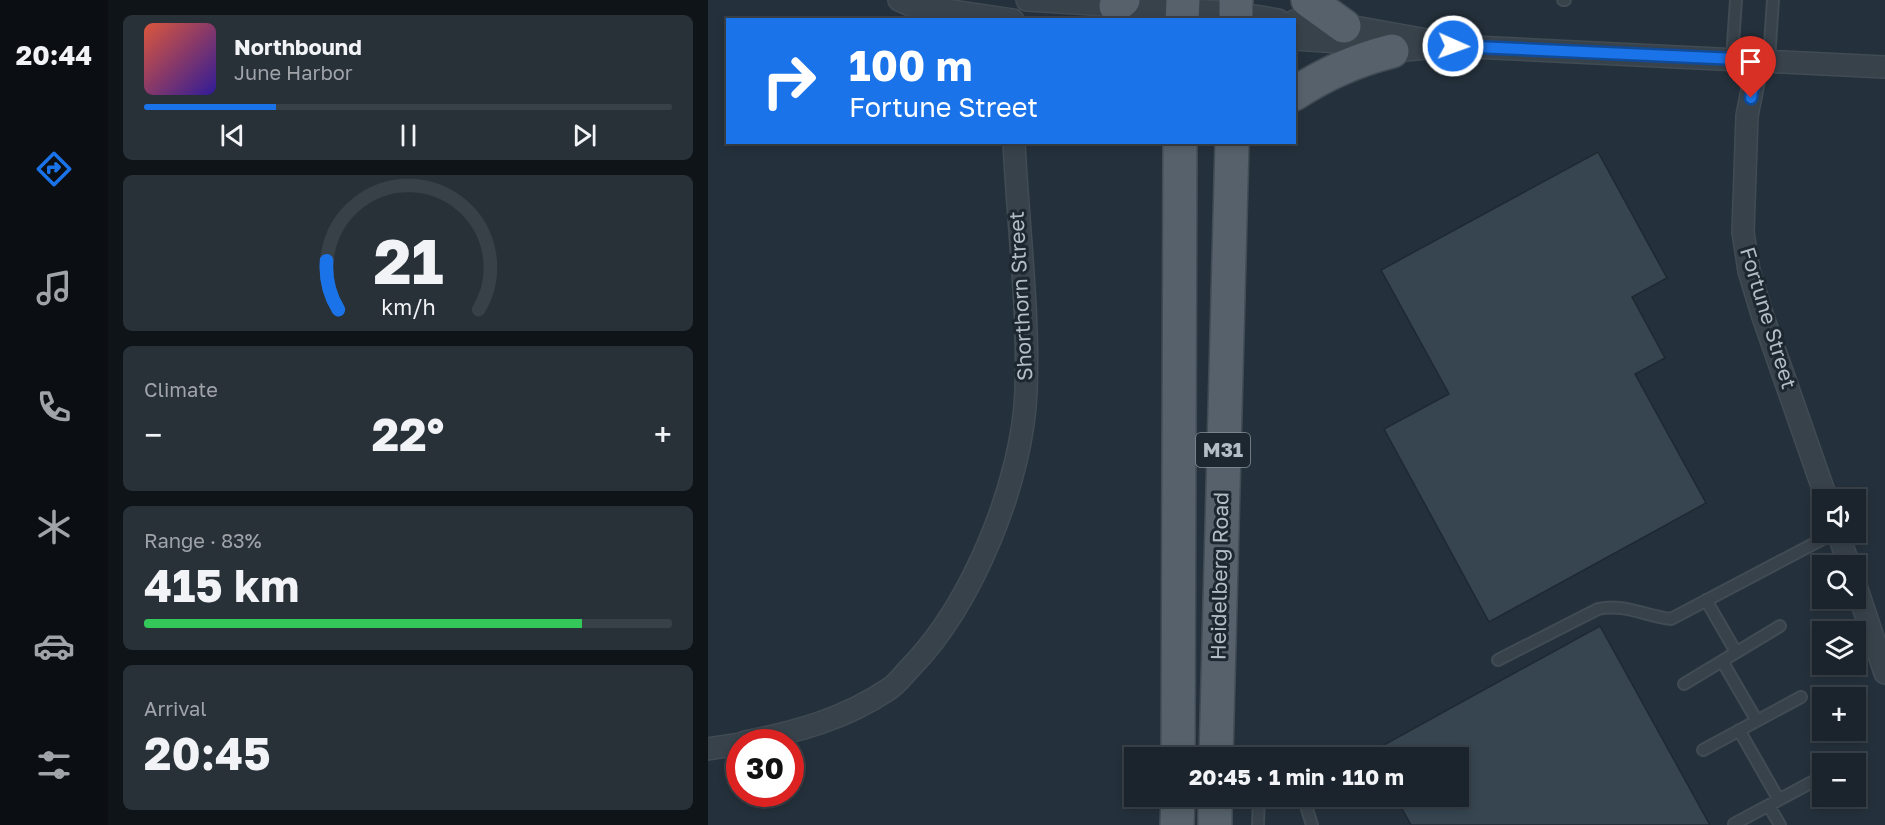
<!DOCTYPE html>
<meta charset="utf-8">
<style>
:root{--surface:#1b242c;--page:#283038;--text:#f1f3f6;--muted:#a0a4a9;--line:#394148;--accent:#1a73e8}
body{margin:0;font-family:"Golos Text",sans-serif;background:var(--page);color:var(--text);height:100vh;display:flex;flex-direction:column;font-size:22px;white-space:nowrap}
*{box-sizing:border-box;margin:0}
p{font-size:20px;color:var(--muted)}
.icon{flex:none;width:33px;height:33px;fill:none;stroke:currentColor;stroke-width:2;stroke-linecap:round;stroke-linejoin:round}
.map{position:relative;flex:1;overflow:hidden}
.panel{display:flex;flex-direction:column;gap:15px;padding:15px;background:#0f1418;width:600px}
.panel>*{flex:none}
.guide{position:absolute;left:18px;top:18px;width:570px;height:126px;border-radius:0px;box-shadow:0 3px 9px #0003,0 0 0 2px var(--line);background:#1a73e8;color:#fff;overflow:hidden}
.tools{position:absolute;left:1104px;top:489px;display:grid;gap:12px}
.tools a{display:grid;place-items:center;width:54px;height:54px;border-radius:0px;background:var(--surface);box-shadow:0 3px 9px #0003,0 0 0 2px var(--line);font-size:30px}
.speed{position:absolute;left:18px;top:729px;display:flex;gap:12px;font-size:30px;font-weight:700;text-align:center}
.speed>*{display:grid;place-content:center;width:78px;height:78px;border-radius:50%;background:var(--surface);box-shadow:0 3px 9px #0003,0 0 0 2px var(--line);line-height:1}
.speed .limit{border:9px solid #d22;background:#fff;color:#111}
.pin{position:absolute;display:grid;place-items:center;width:51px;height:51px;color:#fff;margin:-62px -26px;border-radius:50% 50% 50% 0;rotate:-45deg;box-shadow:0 0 6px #0007}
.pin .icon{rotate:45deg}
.me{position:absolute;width:66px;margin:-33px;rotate:92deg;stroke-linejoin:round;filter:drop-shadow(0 0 4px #0008)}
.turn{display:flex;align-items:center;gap:21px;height:126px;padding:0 24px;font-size:27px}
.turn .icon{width:78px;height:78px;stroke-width:2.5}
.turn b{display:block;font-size:42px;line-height:51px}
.big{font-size:45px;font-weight:700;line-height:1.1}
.panel .widget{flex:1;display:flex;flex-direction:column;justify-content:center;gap:9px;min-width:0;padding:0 21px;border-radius:9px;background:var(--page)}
.panel .dial{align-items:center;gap:0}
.dial svg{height:156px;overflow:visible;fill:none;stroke:var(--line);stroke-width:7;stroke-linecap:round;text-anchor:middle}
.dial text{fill:var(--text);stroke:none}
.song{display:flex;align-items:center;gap:18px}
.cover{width:72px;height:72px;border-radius:9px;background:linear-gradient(135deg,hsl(10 70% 55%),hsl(250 70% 35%))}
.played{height:6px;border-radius:3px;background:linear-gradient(90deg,var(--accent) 25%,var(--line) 25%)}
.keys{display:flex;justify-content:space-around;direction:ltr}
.heat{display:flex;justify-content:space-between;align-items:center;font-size:33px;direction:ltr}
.charge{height:9px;border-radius:4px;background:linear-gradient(90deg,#34c759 83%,var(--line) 0)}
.trip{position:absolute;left:416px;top:747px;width:345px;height:60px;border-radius:0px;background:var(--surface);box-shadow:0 3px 9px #0003,0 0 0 2px var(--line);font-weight:700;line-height:60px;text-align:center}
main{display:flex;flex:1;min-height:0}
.tab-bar{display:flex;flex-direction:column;width:108px;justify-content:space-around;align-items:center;background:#0b0e12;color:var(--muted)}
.tab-bar .icon{width:42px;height:42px}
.tab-bar .active{color:var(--accent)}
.tab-bar b{font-size:27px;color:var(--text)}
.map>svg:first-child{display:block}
.building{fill:#364550;stroke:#1f2932;stroke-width:1.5}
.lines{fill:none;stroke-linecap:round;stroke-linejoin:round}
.service-casing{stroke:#414b54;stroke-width:14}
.minor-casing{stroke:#414b54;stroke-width:24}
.primary-casing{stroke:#414b54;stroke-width:36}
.service{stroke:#38424b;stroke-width:10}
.minor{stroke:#38424b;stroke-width:21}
.primary{stroke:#56616b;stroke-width:33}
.route-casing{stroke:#114b97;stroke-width:15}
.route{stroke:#1a73e8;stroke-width:10}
.labels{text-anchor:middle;stroke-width:6;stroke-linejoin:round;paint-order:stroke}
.shield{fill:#1d2730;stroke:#869099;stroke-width:1.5}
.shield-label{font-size:20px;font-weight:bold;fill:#b3bdc6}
.street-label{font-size:21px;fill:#b3bdc6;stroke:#1d2730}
</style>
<main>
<nav class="tab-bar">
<b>20:44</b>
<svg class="icon active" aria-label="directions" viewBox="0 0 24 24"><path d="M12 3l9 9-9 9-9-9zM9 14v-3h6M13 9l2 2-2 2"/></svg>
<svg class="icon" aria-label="music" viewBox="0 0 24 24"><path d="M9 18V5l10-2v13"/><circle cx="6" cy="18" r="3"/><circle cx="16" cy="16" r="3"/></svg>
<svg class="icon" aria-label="phone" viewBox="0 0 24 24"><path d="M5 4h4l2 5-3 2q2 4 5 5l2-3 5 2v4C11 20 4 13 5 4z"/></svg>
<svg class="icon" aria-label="climate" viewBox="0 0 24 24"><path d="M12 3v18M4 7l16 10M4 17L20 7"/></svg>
<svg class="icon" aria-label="car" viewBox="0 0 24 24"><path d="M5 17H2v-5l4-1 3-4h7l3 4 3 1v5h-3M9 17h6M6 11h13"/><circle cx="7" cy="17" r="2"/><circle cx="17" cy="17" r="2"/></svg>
<svg class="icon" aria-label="filters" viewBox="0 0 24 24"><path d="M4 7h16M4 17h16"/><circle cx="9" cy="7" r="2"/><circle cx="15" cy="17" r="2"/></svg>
</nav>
<section class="panel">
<div class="widget">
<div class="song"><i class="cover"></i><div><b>Northbound</b><p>June Harbor</p></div></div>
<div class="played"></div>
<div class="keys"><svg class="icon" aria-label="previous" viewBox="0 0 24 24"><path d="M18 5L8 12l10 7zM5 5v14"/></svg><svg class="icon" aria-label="pause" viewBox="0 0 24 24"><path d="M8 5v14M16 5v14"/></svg><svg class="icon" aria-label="next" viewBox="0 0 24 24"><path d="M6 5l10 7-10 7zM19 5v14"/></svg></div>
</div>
<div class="widget dial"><svg viewBox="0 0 100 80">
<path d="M14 69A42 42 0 1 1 86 69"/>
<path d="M14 69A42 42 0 0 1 8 44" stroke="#1a73e8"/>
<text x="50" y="56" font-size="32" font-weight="700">21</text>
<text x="50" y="72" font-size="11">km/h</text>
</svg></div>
<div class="widget"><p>Climate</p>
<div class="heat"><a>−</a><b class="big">22°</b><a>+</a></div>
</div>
<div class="widget"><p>Range · 83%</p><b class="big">415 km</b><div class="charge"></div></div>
<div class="widget"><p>Arrival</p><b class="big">20:45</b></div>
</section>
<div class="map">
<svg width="1177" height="825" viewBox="0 0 1177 825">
<rect width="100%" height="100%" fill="#24303b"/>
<path class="building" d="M890 152 959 278 924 297 957 358 927 374 998 503 781 622 676 429 741 394 673 270Z
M892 626 1002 825H703L687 796H750V758H666L663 752Z"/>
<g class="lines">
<g class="service-casing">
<path id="service" d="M855 0H857
M1024 59 1028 0
M1061 60 1065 0
M998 600 1028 652
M790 660 890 609C915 603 938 616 963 619L1128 532
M1014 661 1049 721
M976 684 1072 626
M1031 730 1071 800
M995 750 1093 697
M595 796 604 825
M1061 806 1072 825
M1026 824 1104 782
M550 825 551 796"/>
</g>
<g class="minor-casing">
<path id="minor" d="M191 0 202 5 305 20
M319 0 528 13 570 20
M586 21 652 28 730 42
M586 39 632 42 684 51 745 46 1177 67
M1050 60 1039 116 1035 232 1041 271 1054 314 1119 500
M1130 532 1141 566
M1148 586 1177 673
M37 742C88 732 137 719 181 689 189 684 196 674 203 667 265 603 315 480 318 391 321 309 310 225 306 142
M0 749 32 744"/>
</g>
<g class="primary-casing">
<path id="primary" d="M528 0V20
M600 0 636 26
M408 6 415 0
M474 20 475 0
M586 94C618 73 648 60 684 51
M470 758 472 142
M508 758 524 142
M469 825 470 796
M507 825V796"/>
</g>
<use href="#service" class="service"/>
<use href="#minor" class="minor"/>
<use href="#primary" class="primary"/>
</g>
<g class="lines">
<g class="route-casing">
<path id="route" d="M745 46 1050 60 1043 98"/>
</g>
<use href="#route" class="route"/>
</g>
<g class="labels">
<rect class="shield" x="488" y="433" width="54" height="34" rx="4.5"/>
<g class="shield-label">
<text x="515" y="457">M31</text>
</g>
<g class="street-label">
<text transform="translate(313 296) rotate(-93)" y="7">Shorthorn Street</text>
<text transform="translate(1060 318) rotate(73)" y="7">Fortune Street</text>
<text transform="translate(512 576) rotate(-89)" y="7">Heidelberg Road</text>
</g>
</g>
</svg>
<div class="tools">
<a><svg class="icon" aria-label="sound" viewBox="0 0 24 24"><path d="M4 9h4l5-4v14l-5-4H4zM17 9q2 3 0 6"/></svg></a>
<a><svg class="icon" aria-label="search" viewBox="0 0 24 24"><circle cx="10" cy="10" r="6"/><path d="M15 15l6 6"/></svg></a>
<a><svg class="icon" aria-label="layers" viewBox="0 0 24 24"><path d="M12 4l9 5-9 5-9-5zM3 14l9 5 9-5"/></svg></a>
<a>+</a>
<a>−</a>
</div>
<div class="speed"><div class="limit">30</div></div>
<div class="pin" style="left:1043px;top:98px;background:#d93025"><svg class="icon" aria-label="arrive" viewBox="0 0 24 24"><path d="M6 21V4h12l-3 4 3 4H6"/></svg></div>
<svg class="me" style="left:745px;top:46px" viewBox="-20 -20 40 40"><circle r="17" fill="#1a73e8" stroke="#fff" stroke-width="3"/><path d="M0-11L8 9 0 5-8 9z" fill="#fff"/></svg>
<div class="trip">20:45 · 1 min · 110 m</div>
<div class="guide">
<div class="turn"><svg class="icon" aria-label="right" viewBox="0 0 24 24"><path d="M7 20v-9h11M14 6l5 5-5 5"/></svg><div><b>100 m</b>Fortune Street</div></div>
</div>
</div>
</main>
